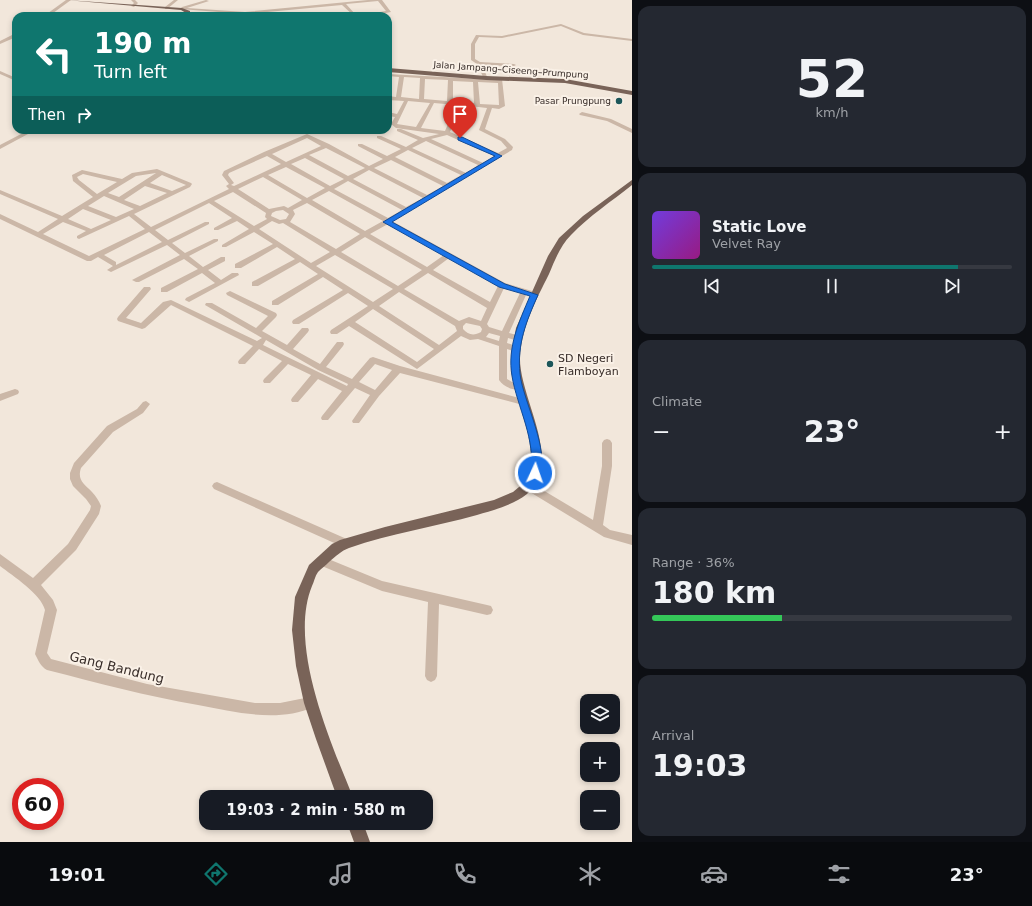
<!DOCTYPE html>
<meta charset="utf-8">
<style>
:root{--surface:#171b24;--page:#242831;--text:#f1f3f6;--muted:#9ea1a6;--line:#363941;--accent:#0f766e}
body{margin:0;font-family:"DejaVu Sans",sans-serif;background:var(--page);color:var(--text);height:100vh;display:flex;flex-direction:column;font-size:15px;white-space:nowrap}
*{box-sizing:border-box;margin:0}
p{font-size:13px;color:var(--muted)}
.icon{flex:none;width:22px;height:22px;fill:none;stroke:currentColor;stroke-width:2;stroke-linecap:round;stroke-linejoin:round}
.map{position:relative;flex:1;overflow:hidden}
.sheet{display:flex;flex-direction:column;gap:6px;padding:6px;background:#0d0f14;width:400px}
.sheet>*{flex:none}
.top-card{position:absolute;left:12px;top:12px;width:380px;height:122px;border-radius:12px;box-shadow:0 2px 6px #0003;background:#0f766e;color:#fff;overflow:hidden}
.controls{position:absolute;left:580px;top:694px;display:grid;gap:8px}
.controls a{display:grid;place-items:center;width:40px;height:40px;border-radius:8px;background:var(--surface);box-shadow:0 2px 6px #0003;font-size:20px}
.speed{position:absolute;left:12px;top:778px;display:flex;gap:8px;font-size:20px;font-weight:700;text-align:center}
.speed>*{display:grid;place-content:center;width:52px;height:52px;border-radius:50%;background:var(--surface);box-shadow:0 2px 6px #0003;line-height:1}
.speed .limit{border:6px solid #d22;background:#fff;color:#111}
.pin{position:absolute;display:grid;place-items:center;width:34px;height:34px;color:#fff;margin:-41px -17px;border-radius:50% 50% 50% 0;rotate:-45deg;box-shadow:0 0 4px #0007}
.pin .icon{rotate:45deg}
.me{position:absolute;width:44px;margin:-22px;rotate:3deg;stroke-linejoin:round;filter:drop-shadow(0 0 3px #0008)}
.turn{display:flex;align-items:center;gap:14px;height:84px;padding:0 16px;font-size:18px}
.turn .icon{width:52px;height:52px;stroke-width:2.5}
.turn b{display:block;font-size:28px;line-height:34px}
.then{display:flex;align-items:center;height:38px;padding:0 16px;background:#0003;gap:8px;font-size:15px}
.big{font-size:30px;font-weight:800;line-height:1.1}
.sheet .tile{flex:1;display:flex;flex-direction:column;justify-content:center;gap:6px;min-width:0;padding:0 14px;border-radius:12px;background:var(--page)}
.sheet .dial{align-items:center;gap:0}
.dial b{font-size:52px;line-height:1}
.song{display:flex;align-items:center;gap:12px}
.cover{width:48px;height:48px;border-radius:6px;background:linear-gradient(135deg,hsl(260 70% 55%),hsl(310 70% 35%))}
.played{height:4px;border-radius:2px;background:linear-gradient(90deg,var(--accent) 85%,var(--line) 85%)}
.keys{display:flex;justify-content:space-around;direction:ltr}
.heat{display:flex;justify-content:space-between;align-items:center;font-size:22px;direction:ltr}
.charge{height:6px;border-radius:3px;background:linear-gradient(90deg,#34c759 36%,var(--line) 0)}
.trip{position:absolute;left:199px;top:790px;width:234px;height:40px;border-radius:12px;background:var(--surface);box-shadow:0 2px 6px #0003;font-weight:800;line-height:40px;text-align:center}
.tab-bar{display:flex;height:64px;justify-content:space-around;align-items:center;background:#090b0e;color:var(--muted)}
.tab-bar .icon{width:28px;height:28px}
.tab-bar .selected{color:var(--accent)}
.tab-bar b{font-size:18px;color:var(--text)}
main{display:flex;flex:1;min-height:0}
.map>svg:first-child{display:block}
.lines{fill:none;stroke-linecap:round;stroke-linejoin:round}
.street{fill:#cbb7a7;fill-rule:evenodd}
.primary{fill:#796358;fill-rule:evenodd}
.route{fill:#1a73e8;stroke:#114b97}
.poi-dot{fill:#1c5659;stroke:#faf1e7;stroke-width:1.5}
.labels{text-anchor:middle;stroke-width:4;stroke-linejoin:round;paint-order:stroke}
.far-street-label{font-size:9px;fill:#372c28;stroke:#faf1e7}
.far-poi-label{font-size:9px;fill:#372c28;stroke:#faf1e7;text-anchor:end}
.poi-label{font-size:11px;fill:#372c28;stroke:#faf1e7;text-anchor:start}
.near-street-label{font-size:13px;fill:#372c28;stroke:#faf1e7}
</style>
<main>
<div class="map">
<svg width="632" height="842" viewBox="0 0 632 842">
<rect width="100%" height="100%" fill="#f2e7db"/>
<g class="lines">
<path class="street" d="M66 0H71L49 16H44Z
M131 0H135L138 3 134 7 131 6 134 3Z
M174 0H178L167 9H165V7Z
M206 0 209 1 187 8 245 12 368 0H382L391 12 374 15V13L386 11 378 1 346 4 355 14 353 15 342 5 245 14 180 9 182 7Z
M561 24 584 33 632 39V41L583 35 561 26 502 38 479 37 475 44V59L480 62 514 64 516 65 514 66 482 65 488 79H484L477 64 471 60V44L476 35 502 36Z
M14 34H16V37L0 44V41Z
M0 71 16 78V81L0 74Z
M388 74 498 80V78L502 79 505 106 499 109 492 108 485 129 505 139 513 147 512 150 392 221 505 283 532 291V295H526L509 333 521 336 522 338 518 341 508 338 507 343 519 347 520 349 516 352 507 349V379L512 382 522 385 523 387 522 389C513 391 504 387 499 380V346L478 339 470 340 461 336 417 369 349 326 337 334H331L330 332 331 330 368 306 348 293 299 324H293L292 322 293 320 343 290 323 277 278 305H272V301L318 274 300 262 258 286H252V282L295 259 277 247 241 268H235V264L273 244 254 232 226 247H222V245L249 229 237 221 218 230H214V228L232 218 209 203 155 230 168 240 205 222H209V224L172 243 185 253 214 239H218V241L189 256 203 267 221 257H225V261L208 270 221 280 232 273H238L239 275 189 302 185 300 186 298 215 283 202 273 167 292H161V288L198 269 184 259 139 282H136L132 280 180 255 167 245 111 272 107 270 113 266 98 257 91 261H87L0 219V214L38 232 58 219 0 194V190L62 216 93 197 73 181 72 175 82 170 122 179 132 173 157 169 191 183 192 184 190 187 134 214 151 227 229 189 226 186 229 184 222 175 224 171 264 152 307 134 329 144 369 166 383 159 358 146V144H362L387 156 401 149 377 138V136H381L406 147 418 140 397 131V129H401L423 138 439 134 396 128 391 124 395 117 388 116V112L397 114 404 101 388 100V96L396 97 399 77 388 76ZM404 77 420 78 419 99 401 97ZM425 79 448 80 447 101 424 99ZM453 81 473 82 474 103 453 102ZM478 82 498 83 499 105 480 104ZM408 101 430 103 416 127 397 124ZM434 103 456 105 445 131 421 128ZM461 105 487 108 479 130 501 141 507 148 498 153 450 132ZM447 135 494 156 483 163 431 139ZM307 138 321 146 286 162 272 154ZM426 141 478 165 466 173 412 148ZM326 148 365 168 348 176 309 155ZM408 150 461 175 447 183 395 157ZM267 156 281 164 234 186 231 185 234 183 228 175 229 173ZM305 158 344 179 330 186 291 164ZM391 160 443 186 427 195 374 168ZM286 167 325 188 307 198 268 175ZM369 170 423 198 406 207 353 179ZM156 173 119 197 108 193 136 176ZM83 174 117 182 97 194 79 180 77 177ZM162 175 186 185 172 191 150 183ZM263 177 302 200 288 208 284 206 269 209 238 189ZM348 181 402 210 388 218 334 189ZM145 186 167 193 140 206 124 200ZM329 191 383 221 365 231 312 200ZM233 192 266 213 265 217 267 219 254 226 214 201ZM104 196 134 209 116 217 88 206ZM307 203 360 234 336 249 290 222 295 214 293 210ZM83 209 111 220 91 229 68 219ZM283 210 289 214 286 219 280 220 271 216 272 213 276 211ZM129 216 145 229 89 256 43 234 63 222 86 231 77 236V238L79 239ZM272 221 279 224 283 223 330 252 311 263 259 229ZM388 224 444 255 427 267 370 234ZM149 232 162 242 116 265V262L104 255ZM365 237 422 270 398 286 341 252ZM335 255 393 289 373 302 316 266ZM449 258 498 286 490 302 433 270ZM428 273 487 308 481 321 469 317 459 321 404 289ZM504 288 520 293 502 331 489 327 487 324ZM399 292 455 326 457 331 439 345 379 306ZM373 309 434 349 417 362 355 322ZM466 323 480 326 482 329 481 332C474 336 468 335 463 329V326ZM489 333 500 336 499 341 486 337Z
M582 112 611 119 632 129V133L607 121 580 115 579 114Z
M23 133 28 134 0 149V145Z
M144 287H150L151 289 126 318 141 323 163 302 171 300 257 341 262 338 205 305 206 303H212L256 328 268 316 227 295 226 293 230 291 276 313 277 315 276 317 262 331 287 345 302 328H308L309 330 308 332 293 349 320 364 337 342H343L344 344 343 346 326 367 352 379 370 358 373 357 400 366 523 399 527 402 523 405 400 373 379 396 359 423H353L352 421 370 395 355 388 328 420H322L321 418 322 416 342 391 318 379 298 402H292L291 400 292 398 311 375 288 364 270 383H264L263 381 264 379 282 361 259 349 245 364H239L238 362 239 360 253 346 171 305 145 328 142 329 118 321 117 319 118 317ZM266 340 318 370 348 384 347 386 263 345ZM375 364 392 370 375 390 359 382Z
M15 389 18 390 19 392 18 394 0 401V394Z
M146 401 150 404 143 413 113 432 81 468C77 480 84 484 92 492 96 496 99 501 101 506L99 514 76 550 41 585 53 600 57 610 47 653 51 659 147 684 255 703H280L310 697 314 699 316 703 314 707C277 723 236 712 198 705 146 696 98 683 47 670 41 667 38 660 35 654L45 610C41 594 13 576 0 566V554L33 578 68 544 90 510 91 506 86 499 73 486 70 479V473L74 463 107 426 137 409 143 402Z
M607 439 610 440 612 443V466L603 525 610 530 632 535V545L604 537 525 489 523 486 525 483 528 482 531 483 593 520 602 466V443L604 440Z
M217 482 349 540 350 543 349 546 345 548 341 546 214 489 212 486 214 483Z
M321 556 382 581 487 605 491 606 493 610 491 614 487 615 439 604 437 676 435 680 431 682 427 680 425 676 428 602 382 591 317 564 316 561 317 558Z"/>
<path class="primary" d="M66 0 182 8 190 11V16H186V13L181 10Z
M388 68 486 76 565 79 632 91V95L565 83 486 80 388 72Z
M632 180V185C612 201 589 216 571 235 560 246 555 260 549 274 536 300 522 326 520 356 518 397 565 461 527 494 513 505 494 510 477 515 435 527 391 533 349 548 341 551 336 556 329 562 326 565 321 569 318 572 315 576 314 582 312 586 288 645 330 741 353 797H337L316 739 304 703 296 666 292 630 295 597 309 565 332 544 340 540 385 527 494 500 513 492 525 482 531 469 532 458 528 433 511 372V357L516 328 548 256 559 238 583 216Z
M347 823H363L370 842H354Z"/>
</g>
<path class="route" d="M458 137H462L502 156 392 222 505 284 538 295C526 322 517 344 520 374 523 401 551 452 539 476L535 477 530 473C537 441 517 407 512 376 507 347 519 322 530 296L499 287 383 222 495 156 458 140Z"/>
<g class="poi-dot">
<circle cx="619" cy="101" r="4"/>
<circle cx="550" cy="364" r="4"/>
</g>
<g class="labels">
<g class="far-street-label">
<text transform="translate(511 70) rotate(4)" y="3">Jalan Jampang–Ciseeng–Prumpung</text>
</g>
<g class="far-poi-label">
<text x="611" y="104">Pasar Prungpung</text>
</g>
<g class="poi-label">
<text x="558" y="362">SD Negeri<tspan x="558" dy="13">Flamboyan</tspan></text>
</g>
<g class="near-street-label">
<text transform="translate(117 667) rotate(14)" y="5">Gang Bandung</text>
</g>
</g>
</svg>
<div class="controls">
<a><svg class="icon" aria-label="layers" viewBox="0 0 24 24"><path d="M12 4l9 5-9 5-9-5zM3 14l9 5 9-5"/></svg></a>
<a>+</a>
<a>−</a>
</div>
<div class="speed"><div class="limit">60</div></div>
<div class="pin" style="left:460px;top:138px;background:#d93025"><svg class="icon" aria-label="arrive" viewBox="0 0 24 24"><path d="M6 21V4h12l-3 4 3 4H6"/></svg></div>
<svg class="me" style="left:535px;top:473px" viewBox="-20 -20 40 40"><circle r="17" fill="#1a73e8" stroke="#fff" stroke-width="3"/><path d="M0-11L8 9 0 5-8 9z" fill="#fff"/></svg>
<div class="trip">19:03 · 2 min · 580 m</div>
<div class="top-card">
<div class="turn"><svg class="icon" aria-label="left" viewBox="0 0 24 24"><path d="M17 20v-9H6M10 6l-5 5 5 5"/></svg><div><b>190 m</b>Turn left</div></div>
<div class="then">Then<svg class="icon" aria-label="right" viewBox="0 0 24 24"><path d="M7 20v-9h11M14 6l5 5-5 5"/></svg></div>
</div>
</div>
<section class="sheet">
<div class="tile dial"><b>52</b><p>km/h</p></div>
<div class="tile">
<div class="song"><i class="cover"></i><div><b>Static Love</b><p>Velvet Ray</p></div></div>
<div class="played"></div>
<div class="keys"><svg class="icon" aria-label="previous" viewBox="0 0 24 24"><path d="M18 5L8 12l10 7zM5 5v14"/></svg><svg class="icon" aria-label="pause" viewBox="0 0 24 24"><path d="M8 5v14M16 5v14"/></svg><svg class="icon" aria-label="next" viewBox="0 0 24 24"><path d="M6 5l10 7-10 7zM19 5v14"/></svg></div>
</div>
<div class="tile"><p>Climate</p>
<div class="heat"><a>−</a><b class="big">23°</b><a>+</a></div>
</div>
<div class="tile"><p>Range · 36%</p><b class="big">180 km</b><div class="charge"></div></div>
<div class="tile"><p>Arrival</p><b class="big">19:03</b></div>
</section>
</main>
<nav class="tab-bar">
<b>19:01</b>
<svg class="icon selected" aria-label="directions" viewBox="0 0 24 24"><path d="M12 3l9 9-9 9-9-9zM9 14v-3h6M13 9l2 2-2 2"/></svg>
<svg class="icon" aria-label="music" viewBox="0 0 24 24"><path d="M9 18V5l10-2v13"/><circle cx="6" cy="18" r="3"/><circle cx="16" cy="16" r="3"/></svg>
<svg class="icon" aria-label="phone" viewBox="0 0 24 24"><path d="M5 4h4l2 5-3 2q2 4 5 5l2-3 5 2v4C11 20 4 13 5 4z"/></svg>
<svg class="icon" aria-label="climate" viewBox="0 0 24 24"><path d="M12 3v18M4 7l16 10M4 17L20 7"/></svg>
<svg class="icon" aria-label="car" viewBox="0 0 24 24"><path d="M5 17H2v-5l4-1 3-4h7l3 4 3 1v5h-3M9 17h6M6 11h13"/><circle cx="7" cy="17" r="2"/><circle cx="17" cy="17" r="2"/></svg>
<svg class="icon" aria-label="filters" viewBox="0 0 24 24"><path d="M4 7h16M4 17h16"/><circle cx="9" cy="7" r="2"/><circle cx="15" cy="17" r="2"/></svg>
<b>23°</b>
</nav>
